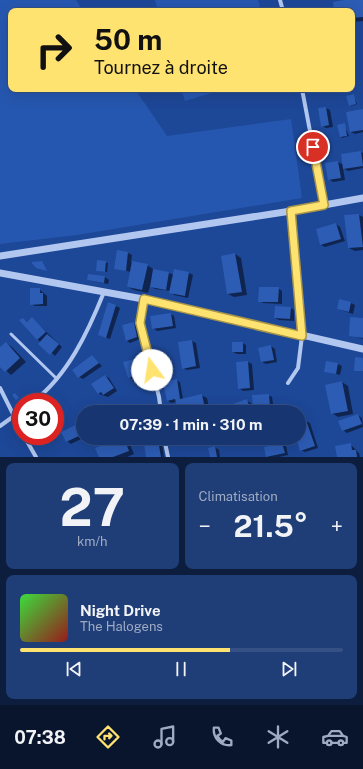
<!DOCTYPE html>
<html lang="fr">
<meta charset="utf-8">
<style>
:root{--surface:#163571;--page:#1f3d76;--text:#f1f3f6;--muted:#9eabc3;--line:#355084;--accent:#ffe370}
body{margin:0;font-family:"Public Sans",sans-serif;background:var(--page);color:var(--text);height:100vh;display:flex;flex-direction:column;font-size:15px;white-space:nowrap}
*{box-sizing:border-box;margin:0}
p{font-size:13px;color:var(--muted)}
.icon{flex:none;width:22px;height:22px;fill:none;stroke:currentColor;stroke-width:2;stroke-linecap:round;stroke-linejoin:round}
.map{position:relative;height:457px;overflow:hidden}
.drawer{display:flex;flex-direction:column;gap:6px;padding:6px;background:#0c1d3e;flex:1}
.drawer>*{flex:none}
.guide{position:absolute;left:8px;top:8px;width:347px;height:84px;border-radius:8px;box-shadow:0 4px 16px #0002,0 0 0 1px var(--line);background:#ffe370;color:#111;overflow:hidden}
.speed{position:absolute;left:12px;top:393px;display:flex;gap:8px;font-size:20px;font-weight:700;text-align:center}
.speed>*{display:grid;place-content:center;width:52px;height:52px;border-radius:50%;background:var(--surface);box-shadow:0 4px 16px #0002,0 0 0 1px var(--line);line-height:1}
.speed .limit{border:6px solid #d22;background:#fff;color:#111}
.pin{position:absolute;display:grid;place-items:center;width:34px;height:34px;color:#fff;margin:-17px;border:2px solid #fff;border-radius:50%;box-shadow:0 1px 4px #0007}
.me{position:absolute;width:44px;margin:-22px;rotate:346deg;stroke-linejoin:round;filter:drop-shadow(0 0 3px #0008)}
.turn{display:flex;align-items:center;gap:14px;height:84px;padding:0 20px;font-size:18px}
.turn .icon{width:52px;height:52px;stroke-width:2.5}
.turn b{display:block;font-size:28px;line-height:34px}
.big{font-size:30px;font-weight:700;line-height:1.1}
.drawer .widget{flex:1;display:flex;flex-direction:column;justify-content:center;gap:6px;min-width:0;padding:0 14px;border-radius:8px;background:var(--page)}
.drawer .dial{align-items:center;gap:0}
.dial b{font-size:52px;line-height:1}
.song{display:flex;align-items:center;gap:12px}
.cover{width:48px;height:48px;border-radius:6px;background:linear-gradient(135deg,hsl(120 70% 55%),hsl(0 70% 35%))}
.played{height:4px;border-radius:2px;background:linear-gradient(90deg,var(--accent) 65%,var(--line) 65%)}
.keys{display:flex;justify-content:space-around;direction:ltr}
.heat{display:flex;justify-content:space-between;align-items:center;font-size:22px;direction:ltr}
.drawer .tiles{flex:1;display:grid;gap:6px;grid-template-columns:1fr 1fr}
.widget:last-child{grid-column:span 2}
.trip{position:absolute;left:76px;top:405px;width:230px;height:40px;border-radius:20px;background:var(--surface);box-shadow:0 4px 16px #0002,0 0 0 1px var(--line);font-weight:700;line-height:40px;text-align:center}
.tab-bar{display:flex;height:64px;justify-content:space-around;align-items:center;background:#09152d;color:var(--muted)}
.tab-bar .icon{width:28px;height:28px}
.tab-bar .selected{color:var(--accent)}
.tab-bar b{font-size:18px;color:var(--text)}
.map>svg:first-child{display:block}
.green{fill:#2657b0}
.shadow{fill:#0007}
.building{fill:#2c5cb4}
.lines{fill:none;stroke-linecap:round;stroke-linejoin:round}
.service{stroke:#b1c7ef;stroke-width:3}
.minor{stroke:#b1c7ef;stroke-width:4}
.tertiary{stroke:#b1c7ef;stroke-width:7}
.route-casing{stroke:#a69449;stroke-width:10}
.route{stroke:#ffe370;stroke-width:7}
</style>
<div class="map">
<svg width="363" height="457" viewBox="0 0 363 457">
<rect width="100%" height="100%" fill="#1d4797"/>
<path class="green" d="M0 0H76L83 11H11V89H135L167 136 291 119 302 198 77 235 0 244Z
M155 0H258L261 11H158Z
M181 89H225L185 101Z"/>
<path class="shadow" d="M350 0H363V21L352 22V11H335Z
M353 95 357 104 351 106 350 105Z
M326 108 330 110 333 127 326 128 322 126Z
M363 110V132L355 134 351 132Z
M344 125 349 136 342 138 341 137Z
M361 152 363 153V168L348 171 343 168 345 180 333 182 329 179 326 164 338 162 344 165Z
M359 215 363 217V250L355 251 349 248Z
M336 224 340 227 345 241 325 247 321 245Z
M128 253 132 255 131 262 147 265 153 269V270L169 273 174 275 189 273 193 275 188 298 174 295 171 291 155 289 150 286 148 293 134 290 128 287 131 272 115 268Z
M235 254 241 258 247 295 234 297 228 294Z
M98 261 108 263 107 272 98 271Z
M105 277 109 280 108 284 88 280Z
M278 288 282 291V304L263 303 259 301Z
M39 289 47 296V306H35L31 304Z
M351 303 355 305 353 314 338 309Z
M116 306 120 308 110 339 99 335Z
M291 308 294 310V321L279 320 275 318Z
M171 314 174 316 176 328 157 331 153 328Z
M32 318 62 347 55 356 37 339 23 319 28 322Z
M363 319V339L350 335Z
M133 323 137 325 140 339 130 343 127 341Z
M192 341 196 343 200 368 187 370 183 368Z
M6 343 12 347 26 362 11 375 0 365V348Z
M243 343 246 345V354H237L233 352Z
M271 346 275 349 277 362 266 364 262 362Z
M92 356 102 366 83 379 79 377Z
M146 357 150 359 152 375 133 380 129 377Z
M248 362 252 364 254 390 243 391 239 388Z
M338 364 342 366 340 375 325 371Z
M105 376 109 378 117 391 108 397 99 394Z
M176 380 180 382 183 399 201 395 207 398 210 412H179L176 402 171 403 167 400Z
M342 382 348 386 353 414 338 417 332 413Z
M268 395 272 397 274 410 282 409 286 412H258L261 411 254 407Z
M247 401 251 403 254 412H237Z
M225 406 229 408 231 412H212V410Z
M126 407 130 412H111Z
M358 415 362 418 363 427 347 433 343 430Z
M306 421 310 423 318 448 305 452 301 450 297 438H299V424Z
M77 425 83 430V438L71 444 67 441Z
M38 436H53L55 440 45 445 41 442Z
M123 438 129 442 134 454 127 457H100Z
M194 438H208L198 440Z
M158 442 162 444 164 457H147Z
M282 444 286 446 288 455 279 457H267L265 448Z
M350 444 359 453 360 457H338Z
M215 447 219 450 220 457H211Z"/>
<path class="building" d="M344 0H363V17L352 18V11H334L333 2Z
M354 94 356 104 349 106 346 96Z
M326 107 329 125 321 127 318 108Z
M363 109V130L350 132 346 112Z
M345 123 347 136 340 137 337 125Z
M361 151 363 166 343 169 341 154Z
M338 161 341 178 328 180 325 163Z
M359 214 363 247 348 248 344 215Z
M336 223 341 239 320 245 316 229Z
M117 250 128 252 126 271 114 269Z
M235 253 242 292 227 294 221 256Z
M97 260 106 261 105 272 96 271Z
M42 261 47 271 36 268 31 262Z
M132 261 148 264 142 290 127 287Z
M153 269 169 272 166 290 150 287Z
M174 269 189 272 185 296 169 293Z
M88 274 105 276 104 283 87 280Z
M259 287H279L278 302H258Z
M30 288H40V293H43V304L30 305Z
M339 299 351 302 349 312 337 309Z
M108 302 116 305 106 338 98 335Z
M275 306 291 307 290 319 274 318Z
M171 313 173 326 152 329 150 316Z
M32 317 46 332 37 340 19 320 23 318 27 322Z
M350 317 363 318V338L349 336Z
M134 322 137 337 126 341 122 325Z
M47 334 59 344 50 355 38 344Z
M192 340 196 366 182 369 178 342Z
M6 342 20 358 5 372 0 367V347Z
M232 342H243V352H232Z
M271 345 274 360 261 362 258 348Z
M92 355 99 363 78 378 72 370Z
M146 356 148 373 128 378 123 362Z
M355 357 363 358V371H354Z
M248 361 250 388 238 389 236 362Z
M326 361 338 363 336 374 324 372Z
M105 375 114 388 103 395 101 392 98 394 91 384Z
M177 379 180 399 202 394 205 409 193 412H178L175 399 167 401 163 382Z
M342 381 348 411 331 414 325 385Z
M15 393 19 398 16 400 12 395Z
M269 394 270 407 253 408 252 395Z
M247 399 251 412H236L233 404Z
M225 405 228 412H211V409Z
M126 406 127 412H110L109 409Z
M282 408 283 412H257L256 410Z
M358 414 362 424 342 431 338 421Z
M306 420 315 446 300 451 296 438H299V422Z
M78 424 83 434 66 442 61 432Z
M37 436H51L52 438 40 443Z
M121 438H124L129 451 113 457H99L95 448Z
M158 440 161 457H146L144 443Z
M282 443 285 453 266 457 264 447Z
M351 443 352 450H356L357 457H337L335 446Z
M215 446 217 457H210L208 448Z"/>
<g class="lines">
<path class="service" d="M11 334 57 379"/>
<path class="minor" d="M280 0 283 11
M302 89 324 205
M145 299 140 323 159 397 161 412
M288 383 298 368 302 336 291 211
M0 388 21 430
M33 402C68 375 88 332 104 292
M0 426 21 411
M24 436 36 457
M164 438 168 457"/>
<path class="tertiary" d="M0 256 291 211 363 198
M0 273 154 301 363 349"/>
</g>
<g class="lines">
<g class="route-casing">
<path id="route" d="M152 370 140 323 144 299 302 336 291 211 324 205 313 147"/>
</g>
<use href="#route" class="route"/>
</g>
</svg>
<div class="speed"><div class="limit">30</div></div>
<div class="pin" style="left:313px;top:147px;background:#d93025"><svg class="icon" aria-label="arrive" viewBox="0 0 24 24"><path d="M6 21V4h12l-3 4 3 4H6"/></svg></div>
<svg class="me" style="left:152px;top:370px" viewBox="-20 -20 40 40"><circle r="19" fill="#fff"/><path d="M0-13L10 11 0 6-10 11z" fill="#ffe370"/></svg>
<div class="trip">07:39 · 1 min · 310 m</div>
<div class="guide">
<div class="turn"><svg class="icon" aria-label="right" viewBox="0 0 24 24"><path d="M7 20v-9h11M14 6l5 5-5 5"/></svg><div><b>50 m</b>Tournez à droite</div></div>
</div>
</div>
<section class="drawer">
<div class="tiles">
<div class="widget dial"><b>27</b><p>km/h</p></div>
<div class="widget"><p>Climatisation</p>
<div class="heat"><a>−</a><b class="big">21.5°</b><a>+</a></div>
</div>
<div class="widget">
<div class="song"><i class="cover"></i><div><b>Night Drive</b><p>The Halogens</p></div></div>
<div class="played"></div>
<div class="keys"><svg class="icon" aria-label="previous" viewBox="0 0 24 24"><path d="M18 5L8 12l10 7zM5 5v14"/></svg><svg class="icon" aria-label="pause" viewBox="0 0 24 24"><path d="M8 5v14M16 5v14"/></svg><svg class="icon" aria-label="next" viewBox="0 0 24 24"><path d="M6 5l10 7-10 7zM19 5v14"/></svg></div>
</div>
</div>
</section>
<nav class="tab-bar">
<b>07:38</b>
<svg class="icon selected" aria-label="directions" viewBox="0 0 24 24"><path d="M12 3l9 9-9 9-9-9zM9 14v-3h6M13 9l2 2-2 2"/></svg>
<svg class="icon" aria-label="music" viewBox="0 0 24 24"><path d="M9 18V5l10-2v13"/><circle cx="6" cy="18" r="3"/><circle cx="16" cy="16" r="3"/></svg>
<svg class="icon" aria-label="phone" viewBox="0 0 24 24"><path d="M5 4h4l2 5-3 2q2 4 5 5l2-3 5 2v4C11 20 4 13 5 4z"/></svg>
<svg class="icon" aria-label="climate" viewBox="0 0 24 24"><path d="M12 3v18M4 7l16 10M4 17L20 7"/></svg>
<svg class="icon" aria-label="car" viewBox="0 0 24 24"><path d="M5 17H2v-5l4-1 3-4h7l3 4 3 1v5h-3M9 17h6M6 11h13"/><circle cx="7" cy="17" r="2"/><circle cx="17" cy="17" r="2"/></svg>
</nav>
